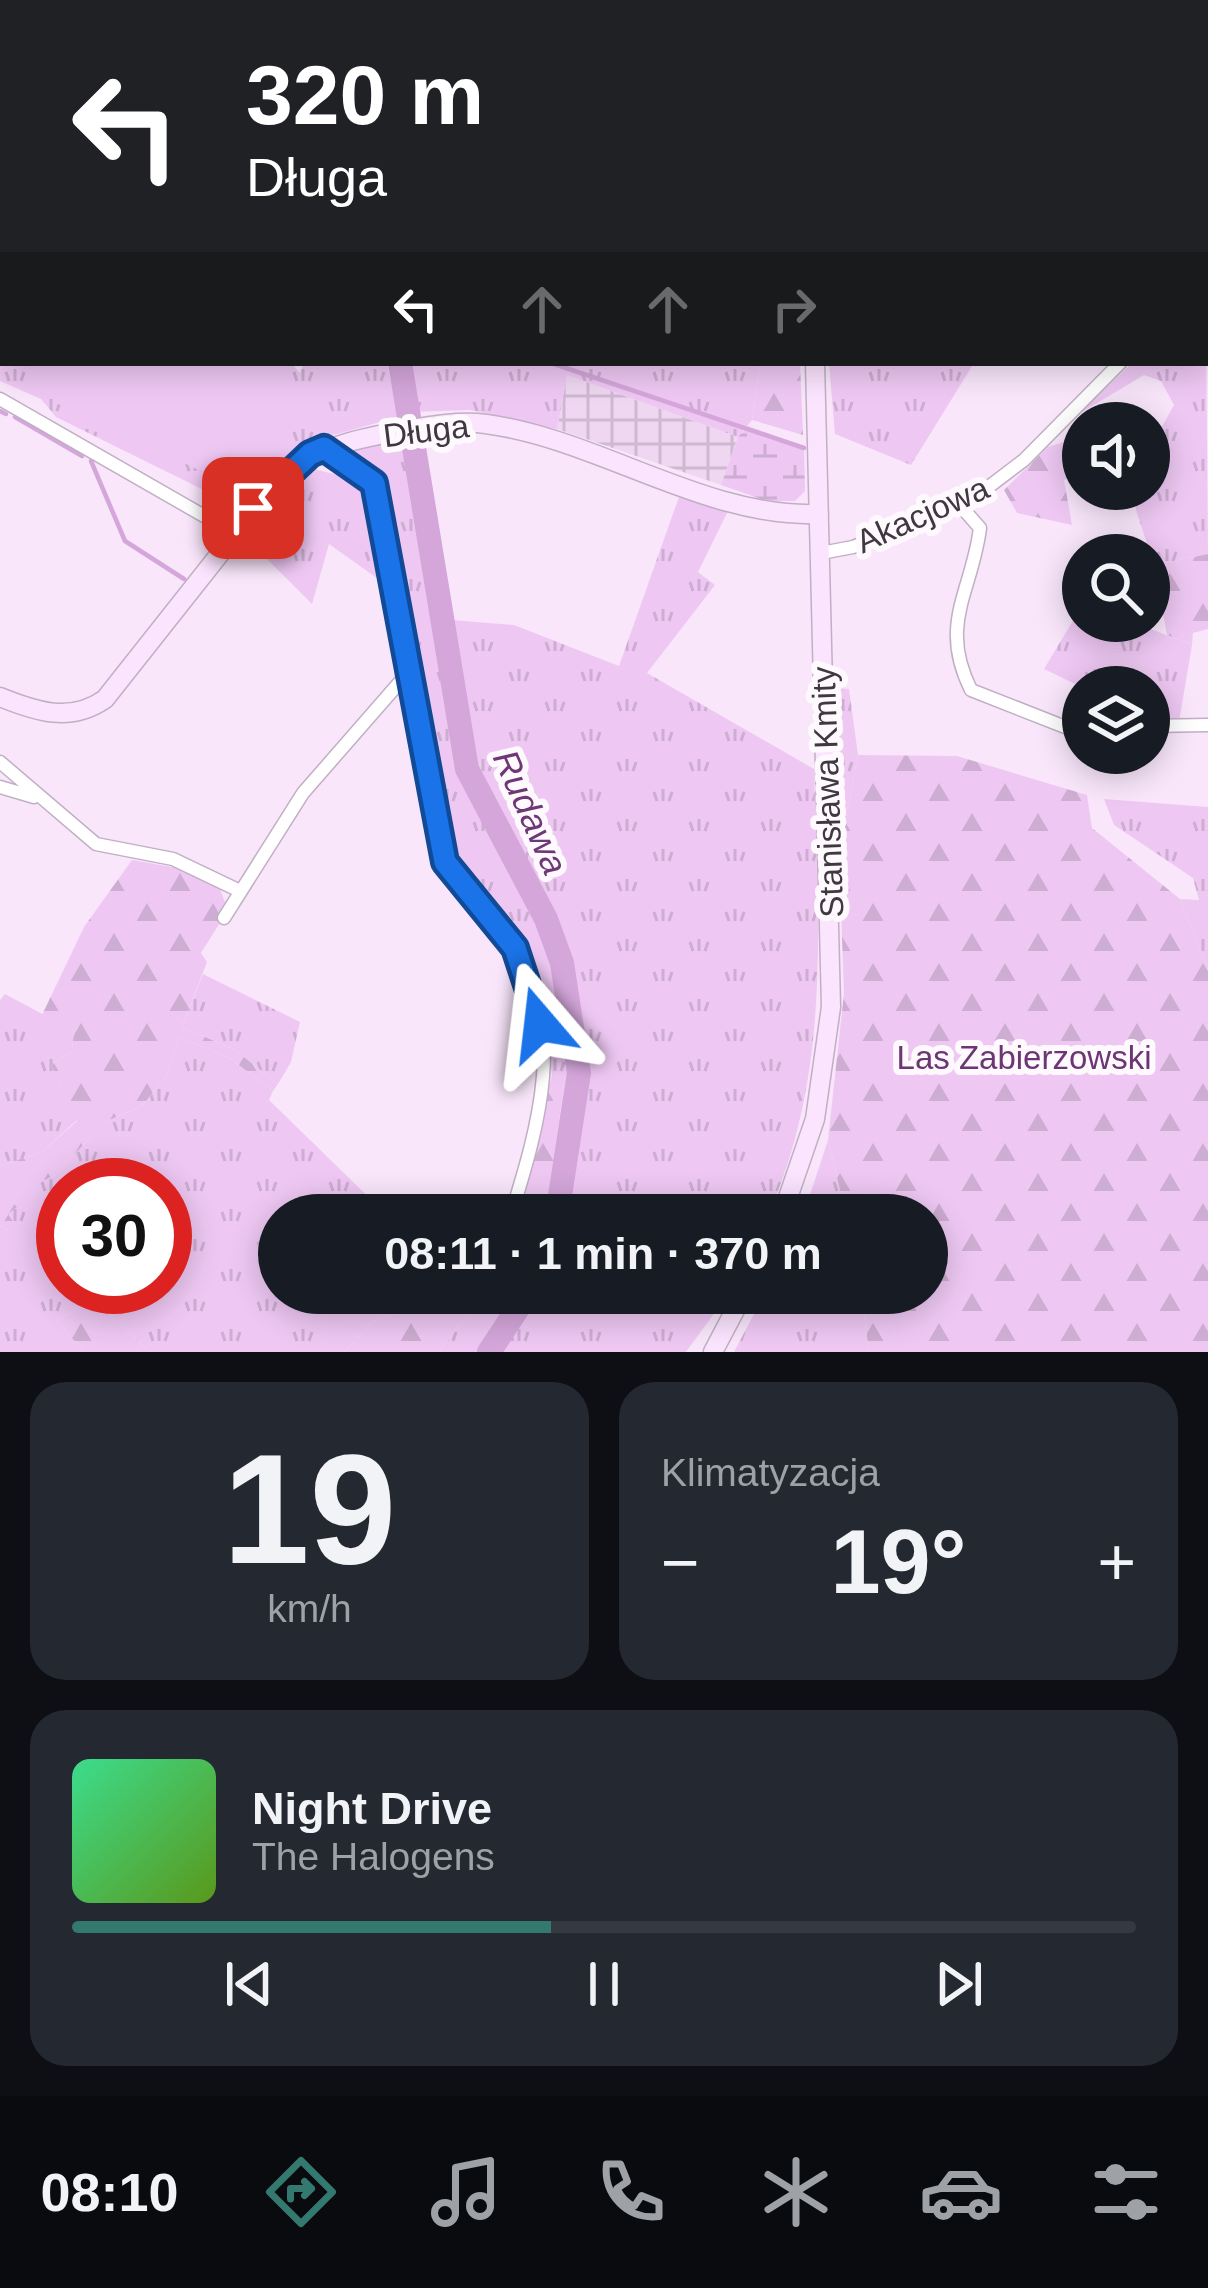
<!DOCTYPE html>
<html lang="pl">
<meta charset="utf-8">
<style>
:root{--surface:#171b24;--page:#242831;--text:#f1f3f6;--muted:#9ea1a6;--line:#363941;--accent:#33796f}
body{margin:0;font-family:Arial,sans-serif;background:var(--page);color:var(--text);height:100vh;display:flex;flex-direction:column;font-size:45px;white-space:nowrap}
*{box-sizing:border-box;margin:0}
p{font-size:39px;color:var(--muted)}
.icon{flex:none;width:66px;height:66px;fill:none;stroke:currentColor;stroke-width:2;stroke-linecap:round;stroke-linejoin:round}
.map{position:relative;height:1352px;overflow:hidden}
.details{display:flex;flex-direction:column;gap:30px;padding:30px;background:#0d0f14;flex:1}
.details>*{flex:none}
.guide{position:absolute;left:0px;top:0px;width:1209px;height:366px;box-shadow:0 6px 30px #0003;background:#202124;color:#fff;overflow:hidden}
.tools{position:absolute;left:1062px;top:402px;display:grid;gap:24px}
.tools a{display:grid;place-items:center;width:108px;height:108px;border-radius:50%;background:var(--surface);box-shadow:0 6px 30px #0003;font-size:60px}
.speed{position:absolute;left:36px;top:1158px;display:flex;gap:24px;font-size:60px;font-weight:700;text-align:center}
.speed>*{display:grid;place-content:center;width:156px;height:156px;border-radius:50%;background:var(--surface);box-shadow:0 6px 30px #0003;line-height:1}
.speed .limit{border:18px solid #d22;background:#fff;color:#111}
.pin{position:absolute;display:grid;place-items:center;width:102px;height:102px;color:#fff;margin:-51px;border-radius:24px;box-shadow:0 6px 18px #0006}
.me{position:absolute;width:132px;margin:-66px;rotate:343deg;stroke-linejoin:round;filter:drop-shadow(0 0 9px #0008)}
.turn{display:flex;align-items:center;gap:42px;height:252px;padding:0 48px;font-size:54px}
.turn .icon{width:156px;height:156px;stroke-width:2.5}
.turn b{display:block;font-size:84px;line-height:102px}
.lanes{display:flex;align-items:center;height:114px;padding:0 48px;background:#0003;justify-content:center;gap:60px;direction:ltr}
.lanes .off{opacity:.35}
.big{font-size:90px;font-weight:700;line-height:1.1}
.details .tile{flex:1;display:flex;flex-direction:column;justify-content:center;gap:18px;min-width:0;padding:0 42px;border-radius:36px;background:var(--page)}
.details .dial{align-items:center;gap:0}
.dial b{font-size:156px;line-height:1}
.song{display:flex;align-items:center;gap:36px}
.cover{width:144px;height:144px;border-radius:18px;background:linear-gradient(135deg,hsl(150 70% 55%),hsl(90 70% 35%))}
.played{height:12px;border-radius:6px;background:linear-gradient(90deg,var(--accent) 45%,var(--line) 45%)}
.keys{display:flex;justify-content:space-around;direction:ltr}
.heat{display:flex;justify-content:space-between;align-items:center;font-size:66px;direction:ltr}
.details .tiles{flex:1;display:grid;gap:30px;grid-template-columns:1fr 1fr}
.tile:last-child{grid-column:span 2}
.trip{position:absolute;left:258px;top:1194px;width:690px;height:120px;border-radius:60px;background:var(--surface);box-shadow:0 6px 30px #0003;font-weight:700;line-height:120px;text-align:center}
.tabs{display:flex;height:192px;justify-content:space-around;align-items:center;background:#090b0e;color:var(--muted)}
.tabs .icon{width:84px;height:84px}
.tabs .on{color:var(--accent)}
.tabs b{font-size:54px;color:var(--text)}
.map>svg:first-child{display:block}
.industrial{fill:url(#industrial-grid)}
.grass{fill:url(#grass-tufts);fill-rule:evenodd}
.forest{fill:url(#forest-firs)}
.wetland{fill:url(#wetland-marsh)}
.pitch{fill:#eec8f3}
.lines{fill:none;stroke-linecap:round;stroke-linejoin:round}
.stream{stroke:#d4a6da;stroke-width:4.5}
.river{stroke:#d4a6da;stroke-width:24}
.street-casing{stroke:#c1afc4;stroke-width:15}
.secondary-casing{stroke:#c1afc4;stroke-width:21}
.street{stroke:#fff;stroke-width:12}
.secondary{stroke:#fbe4fe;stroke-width:18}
.route-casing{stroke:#114b97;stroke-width:30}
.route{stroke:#1a73e8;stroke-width:21}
.labels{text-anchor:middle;stroke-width:12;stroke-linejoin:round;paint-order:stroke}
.street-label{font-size:33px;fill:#3f3840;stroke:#fdf9fd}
.park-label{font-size:33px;fill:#6c3574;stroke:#fdf9fd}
.water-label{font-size:36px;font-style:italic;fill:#6e3776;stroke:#fdf9fd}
</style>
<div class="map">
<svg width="1208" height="1352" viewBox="0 0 1208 1352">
<defs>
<pattern id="industrial-grid" width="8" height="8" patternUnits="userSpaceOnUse" patternTransform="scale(3)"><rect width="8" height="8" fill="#efd7f2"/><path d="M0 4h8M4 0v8" fill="none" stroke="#ceb9d1"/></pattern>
<pattern id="grass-tufts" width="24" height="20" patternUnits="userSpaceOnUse" patternTransform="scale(3)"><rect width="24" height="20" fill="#eec8f3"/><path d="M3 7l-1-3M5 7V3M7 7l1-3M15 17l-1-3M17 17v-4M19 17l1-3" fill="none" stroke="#cdadd1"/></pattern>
<pattern id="forest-firs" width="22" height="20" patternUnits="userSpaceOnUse" patternTransform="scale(3)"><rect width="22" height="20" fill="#eec8f3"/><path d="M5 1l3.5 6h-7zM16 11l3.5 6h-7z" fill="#cdadd1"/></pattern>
<pattern id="wetland-marsh" width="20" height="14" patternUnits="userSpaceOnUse" patternTransform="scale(3)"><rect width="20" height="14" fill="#eec8f3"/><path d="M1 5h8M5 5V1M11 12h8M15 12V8" fill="none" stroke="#cdadd1"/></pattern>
</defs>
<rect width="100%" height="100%" fill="#f9e6fb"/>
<path class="industrial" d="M567 375 738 437 721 485 557 429Z"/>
<path class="grass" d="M0 0 98 3H3V234Z
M201 0H672L673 3H201Z
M0 239 3 363H291L300 373 304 363H387L398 417 305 443 236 506 56 417 41 399 0 381Z
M1206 332 1208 554 1154 565 1136 510 1135 489H1149V450L1174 405 1161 381 1144 375 1077 415 1132 363H1206Z
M403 363H760L752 420 738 437 567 375 557 429 470 410 413 412Z
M829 363H974L911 465 835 434Z
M421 438 452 620 514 625 619 666 680 494 728 511 698 572 715 585 647 673 814 769C818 921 832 1072 768 1215H547L565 1075H552C544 1019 531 957 498 910 484 891 462 874 453 852 408 741 398 600 377 482L346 457 347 450Z
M314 469 368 483 388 586 329 544 312 604 243 535 297 478Z
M1083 604V621H1130L1192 645 1179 722 1149 721V687H1083V726L1066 720 1079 686 1044 669Z
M837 688 849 689 858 755 839 852Z
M1104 799 1208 807V969L1180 899 1199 900 1193 878 1114 825Z
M203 974 300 1022 291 1062 278 1084 235 1050 182 1027Z
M5 994 74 1031 72 1051 51 1065 77 1120 42 1152 0 1166V1000Z
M179 1037 231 1059 273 1091 269 1100 387 1215H279V1293H433L413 1308 372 1322 344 1352H150L91 1297 57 1321 84 1352H0V1225L9 1231 7 1198 55 1175 105 1122 142 1106 166 1076ZM63 1185H165V1287H63Z
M828 1140 846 1215H803L806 1207Z
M482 1293 511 1294 729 1293 686 1352H439Z
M765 1293H861L869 1352H734Z"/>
<path class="forest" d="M760 363H800L803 435 752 420Z
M1083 436V473L1064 480 1072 525 1017 513 1004 490 1048 447Z
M1208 554V629L1193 633 1192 645 1167 635 1154 565Z
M858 755 957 756 1087 795 1092 828 1180 899 1208 969V1352H869L861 1293H927V1215H846L828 1140 844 993 839 852Z
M132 860 189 870 220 889 228 910 201 953 207 962 182 1027 235 1050 278 1084 273 1091 231 1059 179 1037 166 1076 142 1106 105 1122 55 1175 8 1198 17 1207 8 1214 15 1225 9 1231 0 1225V1166L42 1152 77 1121 51 1065 72 1051 74 1031 42 1015 84 927Z
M552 1075H565L547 1215H516Z
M433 1293H482L439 1352H344L372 1322 413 1308Z
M91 1297 150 1352H84L57 1321Z"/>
<path class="wetland" d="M748 426 804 446 805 491 795 501H767L721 485 738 437Z"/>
<path class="pitch" d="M72 363H256L291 380 237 488 54 402Z"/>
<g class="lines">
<path class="stream" d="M551 363 804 448
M0 411 6 414
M15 417 82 456
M91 461 125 541 184 579"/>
<path class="river" d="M107 0 109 3
M400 363 467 769 546 919 562 963 579 1073 557 1215
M489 1352 528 1293"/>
<g class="street-casing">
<path id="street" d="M1206 275 1208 273
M0 399 232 532
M325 449 377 489C408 609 404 738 444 857 454 887 492 916 511 943 569 1027 538 1127 511 1215
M958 503 980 528C972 592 938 624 971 690L1083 734
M821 553 853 547 974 498 1024 460 1120 363
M1149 726 1208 725
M0 762 96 844 173 859 240 891
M0 787 34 797
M224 918 303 793 406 675"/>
</g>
<g class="secondary-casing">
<path id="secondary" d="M746 0 748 3
M0 697C37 712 71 723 105 699L279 479C316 449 349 440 395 432 424 427 456 420 486 424 599 439 704 518 819 514
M782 1215 815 1119 831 1007 815 363
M713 1352 744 1293"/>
</g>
<use href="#street" class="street"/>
<use href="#secondary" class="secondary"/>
</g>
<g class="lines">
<g class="route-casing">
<path id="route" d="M253 508 310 454 324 448 374 483 445 862 515 948 540 1024"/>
</g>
<use href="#route" class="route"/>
</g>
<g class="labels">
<g class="street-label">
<text transform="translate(426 430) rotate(-7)" y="12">Długa</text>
<text transform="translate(922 514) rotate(-24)" y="12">Akacjowa</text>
<text transform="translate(827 792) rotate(-92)" y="12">Stanisława Kmity</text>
</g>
<g class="park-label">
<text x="1024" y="1069">Las Zabierzowski</text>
</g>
<g class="water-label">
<text transform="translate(531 812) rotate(66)" y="13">Rudawa</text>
</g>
</g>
</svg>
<div class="tools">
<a><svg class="icon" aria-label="sound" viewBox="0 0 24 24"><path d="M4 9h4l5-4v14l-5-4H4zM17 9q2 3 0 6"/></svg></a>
<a><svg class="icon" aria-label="search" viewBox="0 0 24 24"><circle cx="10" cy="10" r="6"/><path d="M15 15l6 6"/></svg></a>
<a><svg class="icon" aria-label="layers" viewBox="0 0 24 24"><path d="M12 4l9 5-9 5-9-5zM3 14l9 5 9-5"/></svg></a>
</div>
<div class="speed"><div class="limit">30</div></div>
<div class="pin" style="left:253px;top:508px;background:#d93025"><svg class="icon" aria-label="arrive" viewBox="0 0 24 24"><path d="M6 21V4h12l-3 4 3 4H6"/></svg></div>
<svg class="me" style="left:540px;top:1024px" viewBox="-20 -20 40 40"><path d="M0-17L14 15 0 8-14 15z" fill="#1a73e8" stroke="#fff" stroke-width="4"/></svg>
<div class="trip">08:11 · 1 min · 370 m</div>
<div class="guide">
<div class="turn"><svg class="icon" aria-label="left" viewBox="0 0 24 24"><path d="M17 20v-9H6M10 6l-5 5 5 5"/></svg><div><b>320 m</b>Długa</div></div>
<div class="lanes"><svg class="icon" aria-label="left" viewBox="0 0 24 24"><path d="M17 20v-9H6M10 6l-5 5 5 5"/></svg><svg class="icon off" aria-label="ahead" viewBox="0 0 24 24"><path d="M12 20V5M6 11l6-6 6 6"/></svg><svg class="icon off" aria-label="ahead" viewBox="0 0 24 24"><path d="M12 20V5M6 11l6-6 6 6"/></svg><svg class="icon off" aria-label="right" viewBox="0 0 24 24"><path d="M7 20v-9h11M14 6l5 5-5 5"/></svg></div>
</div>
</div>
<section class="details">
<div class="tiles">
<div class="tile dial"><b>19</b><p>km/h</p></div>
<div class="tile"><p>Klimatyzacja</p>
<div class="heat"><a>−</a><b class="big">19°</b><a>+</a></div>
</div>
<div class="tile">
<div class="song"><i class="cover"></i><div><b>Night Drive</b><p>The Halogens</p></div></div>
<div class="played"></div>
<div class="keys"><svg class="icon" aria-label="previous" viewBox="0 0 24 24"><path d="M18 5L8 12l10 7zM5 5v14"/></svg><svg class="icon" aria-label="pause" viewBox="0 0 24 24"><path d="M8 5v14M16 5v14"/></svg><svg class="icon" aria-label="next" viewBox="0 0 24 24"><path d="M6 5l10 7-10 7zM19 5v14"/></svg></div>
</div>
</div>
</section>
<nav class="tabs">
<b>08:10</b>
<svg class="icon on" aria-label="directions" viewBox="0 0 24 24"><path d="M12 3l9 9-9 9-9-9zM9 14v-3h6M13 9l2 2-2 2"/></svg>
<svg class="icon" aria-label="music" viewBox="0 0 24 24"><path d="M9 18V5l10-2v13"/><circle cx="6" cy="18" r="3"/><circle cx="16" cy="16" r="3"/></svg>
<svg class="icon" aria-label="phone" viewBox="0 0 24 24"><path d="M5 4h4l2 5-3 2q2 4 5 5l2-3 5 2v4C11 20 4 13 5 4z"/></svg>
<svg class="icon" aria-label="climate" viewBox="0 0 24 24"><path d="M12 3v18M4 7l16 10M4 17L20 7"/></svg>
<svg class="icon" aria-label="car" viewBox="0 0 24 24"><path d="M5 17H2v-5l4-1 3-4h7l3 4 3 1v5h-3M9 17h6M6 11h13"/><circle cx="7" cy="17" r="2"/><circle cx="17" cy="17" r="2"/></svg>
<svg class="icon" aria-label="filters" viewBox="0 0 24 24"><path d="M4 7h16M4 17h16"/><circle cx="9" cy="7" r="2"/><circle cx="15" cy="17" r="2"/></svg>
</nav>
